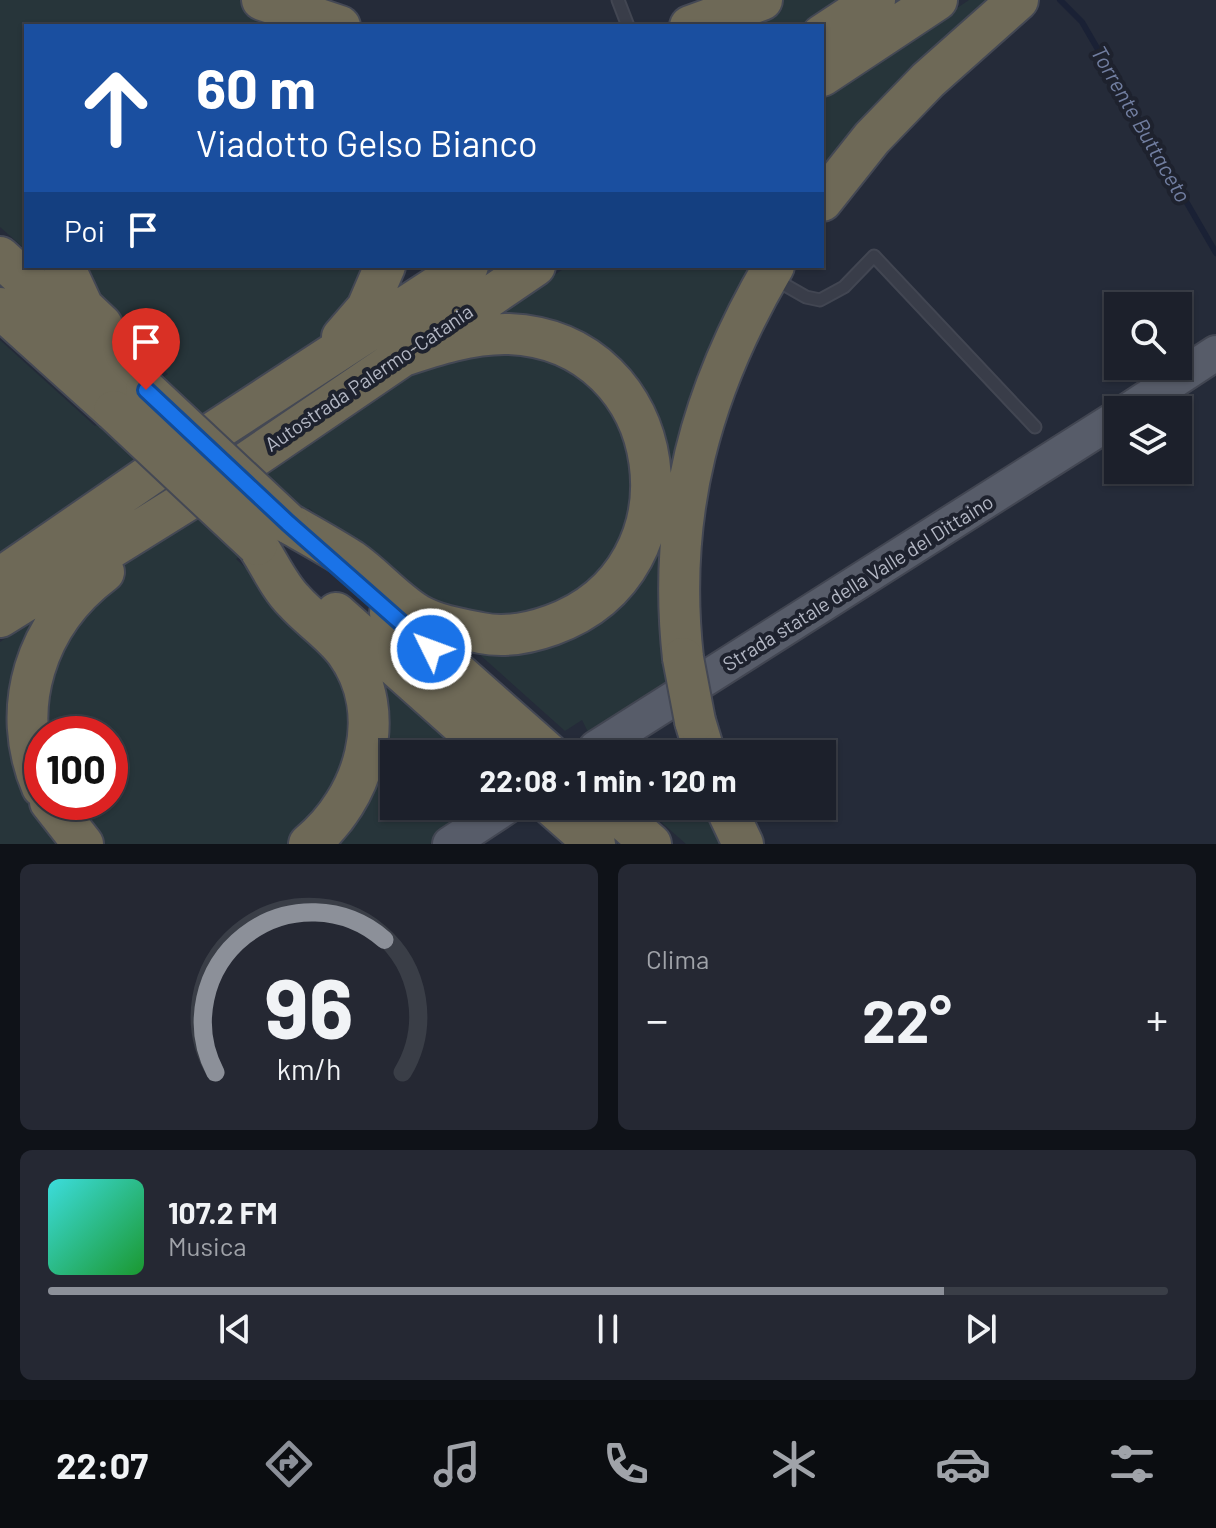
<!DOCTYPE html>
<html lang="it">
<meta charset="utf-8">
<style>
:root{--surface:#1c202b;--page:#252833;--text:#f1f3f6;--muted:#a0a3a9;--line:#3a3e47;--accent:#8c9099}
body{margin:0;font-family:Barlow,sans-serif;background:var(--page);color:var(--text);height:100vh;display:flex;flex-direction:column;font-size:30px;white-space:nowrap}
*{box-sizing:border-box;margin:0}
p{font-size:26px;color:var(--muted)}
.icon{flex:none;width:44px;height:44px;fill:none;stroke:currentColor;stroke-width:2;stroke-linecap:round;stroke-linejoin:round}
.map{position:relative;height:844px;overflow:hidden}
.panel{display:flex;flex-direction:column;gap:20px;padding:20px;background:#0f1218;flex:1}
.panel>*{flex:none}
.guide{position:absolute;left:24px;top:24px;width:800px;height:244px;border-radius:0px;box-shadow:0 2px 6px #0004,0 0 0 2px var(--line);background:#1a4fa0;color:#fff;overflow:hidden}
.fabs{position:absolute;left:1104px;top:292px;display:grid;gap:16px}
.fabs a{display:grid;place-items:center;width:88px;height:88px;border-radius:0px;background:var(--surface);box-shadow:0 2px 6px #0004,0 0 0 2px var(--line);font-size:40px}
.speed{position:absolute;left:24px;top:716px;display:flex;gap:16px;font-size:40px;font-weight:700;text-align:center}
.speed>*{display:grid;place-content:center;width:104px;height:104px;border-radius:50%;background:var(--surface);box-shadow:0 2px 6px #0004,0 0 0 2px var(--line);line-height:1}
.speed .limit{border:12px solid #d22;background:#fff;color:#111}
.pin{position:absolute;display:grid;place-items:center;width:68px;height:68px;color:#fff;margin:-82px -34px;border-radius:50% 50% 50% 0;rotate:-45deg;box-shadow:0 0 8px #0007}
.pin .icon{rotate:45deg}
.me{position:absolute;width:88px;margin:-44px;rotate:312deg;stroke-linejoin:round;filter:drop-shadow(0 0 6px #0008)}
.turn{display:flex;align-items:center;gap:28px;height:168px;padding:0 40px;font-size:36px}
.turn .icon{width:104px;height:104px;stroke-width:2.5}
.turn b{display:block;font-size:56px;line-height:68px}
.then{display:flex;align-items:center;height:76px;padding:0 40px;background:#0003;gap:16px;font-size:30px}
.big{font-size:60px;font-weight:700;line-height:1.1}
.panel .tile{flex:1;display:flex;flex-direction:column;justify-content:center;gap:12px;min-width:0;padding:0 28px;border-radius:12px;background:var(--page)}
.panel .dial{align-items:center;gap:0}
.dial svg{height:208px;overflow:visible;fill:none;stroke:var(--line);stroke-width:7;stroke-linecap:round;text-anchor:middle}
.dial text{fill:var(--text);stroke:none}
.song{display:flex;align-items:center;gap:24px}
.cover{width:96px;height:96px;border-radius:12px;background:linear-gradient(135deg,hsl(180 70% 55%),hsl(130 70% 35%))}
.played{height:8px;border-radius:4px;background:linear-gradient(90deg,var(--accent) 80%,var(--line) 80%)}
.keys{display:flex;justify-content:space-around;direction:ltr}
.heat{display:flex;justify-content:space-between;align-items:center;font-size:44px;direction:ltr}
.panel .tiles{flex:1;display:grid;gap:20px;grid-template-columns:1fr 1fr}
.tile:last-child{grid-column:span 2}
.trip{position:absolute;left:380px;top:740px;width:456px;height:80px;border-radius:0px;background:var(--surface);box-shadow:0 2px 6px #0004,0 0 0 2px var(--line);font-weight:700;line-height:80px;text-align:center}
.menu{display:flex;height:128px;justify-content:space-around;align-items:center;background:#0b0d11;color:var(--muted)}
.menu .icon{width:56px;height:56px}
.menu .on{color:var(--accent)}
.menu b{font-size:36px;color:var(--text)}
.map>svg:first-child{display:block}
.green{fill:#27353a}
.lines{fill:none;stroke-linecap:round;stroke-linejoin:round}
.stream{stroke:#1a2135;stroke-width:6}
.lane-casing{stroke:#424652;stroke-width:15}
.primary-casing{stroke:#424652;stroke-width:38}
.highway-casing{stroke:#444854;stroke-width:44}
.lane{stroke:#393d49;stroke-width:11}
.primary{stroke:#575c69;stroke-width:34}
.highway{stroke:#6e6957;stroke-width:40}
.highway-bridge-casing{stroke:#444854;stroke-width:44;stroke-linecap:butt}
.highway-bridge{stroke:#6e6957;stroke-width:40}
.route-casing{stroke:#114b97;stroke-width:20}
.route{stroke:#1a73e8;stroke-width:14}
.labels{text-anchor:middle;stroke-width:8;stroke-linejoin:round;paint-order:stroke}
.street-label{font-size:20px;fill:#b4b8c5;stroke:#1e222e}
.water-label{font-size:22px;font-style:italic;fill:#717ea0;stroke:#1e222e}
</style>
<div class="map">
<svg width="1216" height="844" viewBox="0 0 1216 844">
<rect width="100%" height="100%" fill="#252b39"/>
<path class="green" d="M0 0H239L310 26H26V250L0 227Z
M783 0H842L803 26H714Z
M969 0H1005L822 188V98Z
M73 266H377L339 328 0 553V340L95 426 168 374 100 312Z
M568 266H763L708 374 679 681 591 738 582 720 565 731 460 637 486 643 645 552 624 381 477 326Z
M536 347 610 392 641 477 609 577 509 626 404 595 309 508 236 559 327 642 347 667 357 768 296 844H94L58 802H110V734H42L35 688 111 574 422 367 450 352Z
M37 618 24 660 69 844H0V642Z
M385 681 468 754H394V806H487L430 844H322L388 730Z
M643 806H713L731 844H686Z"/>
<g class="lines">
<path class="stream" d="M1060 0 1082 22 1216 253"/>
<g class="lane-casing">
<path id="lane" d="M618 0 628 26
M785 285 806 297 820 300 844 287 874 256 1035 427"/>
</g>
<g class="primary-casing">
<path id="primary" d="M1129 410 1216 353
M596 748 1118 417
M450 844 506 807"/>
</g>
<g class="highway-casing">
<path id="highway" d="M262 0 340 26
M690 26 762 0
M822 35 875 0
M822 76 937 0
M822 201 872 138 928 80 1018 0
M0 257 146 390
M64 266 83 307 102 325
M0 308 114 411
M342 337 367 308 385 266
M288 523C309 535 331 547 351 560 374 576 393 599 417 614 436 625 460 629 481 633 505 638 530 633 552 625 705 570 673 341 509 334 471 333 433 346 397 358
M257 545C269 563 279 586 294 601 310 619 332 633 346 652 391 714 364 799 309 844
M0 578 189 448 468 266
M336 613 494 754
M390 613 549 754
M0 617 222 479 535 266
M683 658C667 513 701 390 774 266
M695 721 705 754
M42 787C8 708 36 623 104 572
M50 802 83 844
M552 806 595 844
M608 806 651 844
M725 806 743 844"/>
</g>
<use href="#lane" class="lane"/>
<use href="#primary" class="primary"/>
<use href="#highway" class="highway"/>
<g class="highway-bridge-casing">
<path id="highway-bridge" d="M146 390 288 523
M114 411 257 545
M683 658 695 721"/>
</g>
<use href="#highway-bridge" class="highway-bridge"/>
</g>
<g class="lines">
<g class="route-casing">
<path id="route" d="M146 390 288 523 431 649"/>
</g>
<use href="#route" class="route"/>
</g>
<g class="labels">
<g class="street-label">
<text transform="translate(369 378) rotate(-34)" y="7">Autostrada Palermo-Catania</text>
<text transform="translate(858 583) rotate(-32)" y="7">Strada statale della Valle del Dittaino</text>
</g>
<g class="water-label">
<text transform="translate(1141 124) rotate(60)" y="8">Torrente Buttaceto</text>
</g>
</g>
</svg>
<div class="fabs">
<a><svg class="icon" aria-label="search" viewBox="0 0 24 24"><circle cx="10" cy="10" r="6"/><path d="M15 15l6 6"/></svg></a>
<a><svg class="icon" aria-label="layers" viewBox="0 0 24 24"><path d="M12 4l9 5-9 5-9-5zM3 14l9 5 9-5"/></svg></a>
</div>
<div class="speed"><div class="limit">100</div></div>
<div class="pin" style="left:146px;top:390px;background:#d93025"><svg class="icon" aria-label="arrive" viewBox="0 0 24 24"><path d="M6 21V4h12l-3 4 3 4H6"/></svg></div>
<svg class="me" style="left:431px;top:649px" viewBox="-20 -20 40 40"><circle r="17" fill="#1a73e8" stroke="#fff" stroke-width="3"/><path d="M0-11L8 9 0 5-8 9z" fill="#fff"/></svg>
<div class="trip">22:08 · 1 min · 120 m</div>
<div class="guide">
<div class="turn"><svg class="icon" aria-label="ahead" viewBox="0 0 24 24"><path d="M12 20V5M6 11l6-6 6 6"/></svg><div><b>60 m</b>Viadotto Gelso Bianco</div></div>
<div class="then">Poi<svg class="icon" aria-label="arrive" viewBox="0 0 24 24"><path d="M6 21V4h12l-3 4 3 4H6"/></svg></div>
</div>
</div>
<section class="panel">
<div class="tiles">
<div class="tile dial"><svg viewBox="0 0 100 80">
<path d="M14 69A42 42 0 1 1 86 69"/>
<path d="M14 69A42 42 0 0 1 79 18" stroke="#8c9099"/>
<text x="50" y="56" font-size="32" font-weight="700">96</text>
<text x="50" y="72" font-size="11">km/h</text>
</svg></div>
<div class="tile"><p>Clima</p>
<div class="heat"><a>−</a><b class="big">22°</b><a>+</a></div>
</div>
<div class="tile">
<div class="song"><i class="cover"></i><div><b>107.2 FM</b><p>Musica</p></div></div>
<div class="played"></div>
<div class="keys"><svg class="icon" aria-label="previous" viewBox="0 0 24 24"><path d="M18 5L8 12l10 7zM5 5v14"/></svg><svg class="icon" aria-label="pause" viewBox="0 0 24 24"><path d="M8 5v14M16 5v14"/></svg><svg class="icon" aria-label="next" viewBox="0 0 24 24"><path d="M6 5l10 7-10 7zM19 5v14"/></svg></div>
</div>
</div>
</section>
<nav class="menu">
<b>22:07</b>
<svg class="icon on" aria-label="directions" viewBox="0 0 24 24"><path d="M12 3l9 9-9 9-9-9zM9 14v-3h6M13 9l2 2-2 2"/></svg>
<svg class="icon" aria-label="music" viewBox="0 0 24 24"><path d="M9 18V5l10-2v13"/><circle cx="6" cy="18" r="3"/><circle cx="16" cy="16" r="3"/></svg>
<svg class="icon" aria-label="phone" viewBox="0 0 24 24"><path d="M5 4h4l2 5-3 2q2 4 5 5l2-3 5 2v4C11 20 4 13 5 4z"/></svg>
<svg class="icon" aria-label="climate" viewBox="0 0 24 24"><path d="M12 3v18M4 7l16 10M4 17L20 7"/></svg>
<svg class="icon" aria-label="car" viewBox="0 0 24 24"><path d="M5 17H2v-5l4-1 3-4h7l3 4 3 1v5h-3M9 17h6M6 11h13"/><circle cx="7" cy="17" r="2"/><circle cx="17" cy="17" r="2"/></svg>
<svg class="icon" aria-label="filters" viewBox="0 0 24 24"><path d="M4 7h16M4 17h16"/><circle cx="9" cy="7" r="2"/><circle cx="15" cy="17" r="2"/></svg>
</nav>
